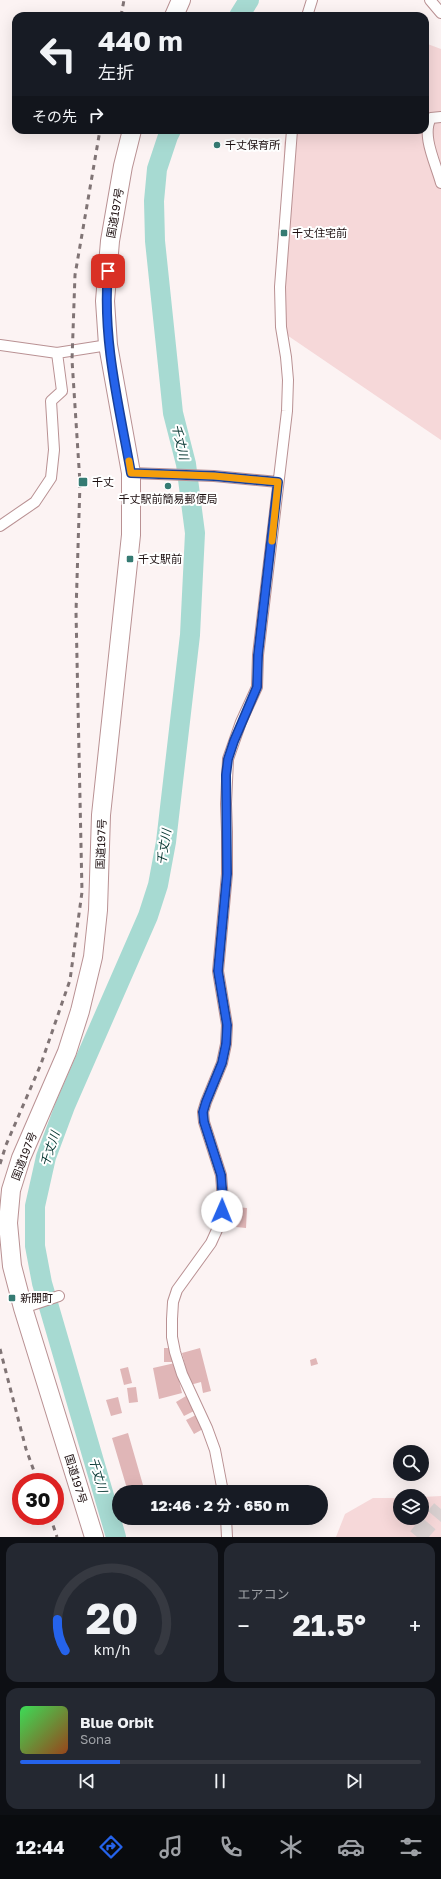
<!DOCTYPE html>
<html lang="ja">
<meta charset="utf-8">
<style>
:root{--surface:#171b24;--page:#242831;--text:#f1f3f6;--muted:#9ea1a6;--line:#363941;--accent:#2563eb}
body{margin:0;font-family:"Golos Text","Noto Sans JP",sans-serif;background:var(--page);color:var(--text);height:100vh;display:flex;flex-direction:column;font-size:15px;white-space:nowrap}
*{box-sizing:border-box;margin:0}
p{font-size:13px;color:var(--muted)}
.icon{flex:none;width:22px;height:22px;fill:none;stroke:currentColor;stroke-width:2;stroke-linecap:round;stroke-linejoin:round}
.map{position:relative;height:1537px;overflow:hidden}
.panel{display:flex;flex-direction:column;gap:6px;padding:6px;background:#0d0f14;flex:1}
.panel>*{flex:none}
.top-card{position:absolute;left:12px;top:12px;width:417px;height:122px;border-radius:12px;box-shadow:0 4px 16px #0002;background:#171b24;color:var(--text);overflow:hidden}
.tools{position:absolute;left:393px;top:1445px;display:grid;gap:8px}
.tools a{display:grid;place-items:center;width:36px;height:36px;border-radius:50%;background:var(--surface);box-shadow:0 4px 16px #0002;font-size:20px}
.speed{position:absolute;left:12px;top:1473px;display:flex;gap:8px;font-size:20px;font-weight:700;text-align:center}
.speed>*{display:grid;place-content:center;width:52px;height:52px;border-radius:50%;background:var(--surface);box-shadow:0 4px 16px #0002;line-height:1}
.speed .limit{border:6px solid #d22;background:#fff;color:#111}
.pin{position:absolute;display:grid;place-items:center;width:34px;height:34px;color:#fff;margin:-17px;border-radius:8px;box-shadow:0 2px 6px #0006}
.me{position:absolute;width:44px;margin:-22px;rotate:1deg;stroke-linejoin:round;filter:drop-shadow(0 0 3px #0008)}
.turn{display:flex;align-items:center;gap:14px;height:84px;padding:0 20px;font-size:18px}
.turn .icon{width:52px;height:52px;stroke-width:2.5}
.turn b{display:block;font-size:28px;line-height:34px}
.then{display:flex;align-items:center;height:38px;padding:0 20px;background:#0003;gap:8px;font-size:15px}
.big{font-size:30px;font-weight:700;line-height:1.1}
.panel .widget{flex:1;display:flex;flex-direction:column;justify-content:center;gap:6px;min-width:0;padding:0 14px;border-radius:12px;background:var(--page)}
.panel .dial{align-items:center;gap:0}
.dial svg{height:104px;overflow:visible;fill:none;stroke:var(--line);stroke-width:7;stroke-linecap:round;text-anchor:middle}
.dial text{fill:var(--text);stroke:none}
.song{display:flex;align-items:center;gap:12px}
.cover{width:48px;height:48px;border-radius:6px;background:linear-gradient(135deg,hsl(130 70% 55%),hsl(20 70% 35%))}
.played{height:4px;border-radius:2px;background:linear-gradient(90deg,var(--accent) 25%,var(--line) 25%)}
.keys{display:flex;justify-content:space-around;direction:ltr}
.heat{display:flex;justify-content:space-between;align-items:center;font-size:22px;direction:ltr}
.panel .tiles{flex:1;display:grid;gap:6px;grid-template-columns:1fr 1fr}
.widget:last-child{grid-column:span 2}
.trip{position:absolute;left:112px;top:1485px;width:216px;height:40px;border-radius:20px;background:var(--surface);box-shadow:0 4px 16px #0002;font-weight:700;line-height:40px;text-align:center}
.menu{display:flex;height:64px;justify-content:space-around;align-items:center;background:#090b0e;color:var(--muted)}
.menu .icon{width:28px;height:28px}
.menu .selected{color:var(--accent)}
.menu b{font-size:18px;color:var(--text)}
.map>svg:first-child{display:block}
.green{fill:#f6d8d9}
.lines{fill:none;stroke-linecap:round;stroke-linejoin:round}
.river{stroke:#a7dad2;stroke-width:20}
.building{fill:#e0b6b7}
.highway-tunnel{stroke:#dad1d1;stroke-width:18;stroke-dasharray:18 9;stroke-linecap:butt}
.street-casing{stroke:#b99193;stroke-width:12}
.highway-casing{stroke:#b99193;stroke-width:20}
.street{stroke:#fff;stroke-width:10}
.highway{stroke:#fff;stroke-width:18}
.rail{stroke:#807475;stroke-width:3;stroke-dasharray:5 5;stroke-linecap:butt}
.route-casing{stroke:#184099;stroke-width:10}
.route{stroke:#2563eb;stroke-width:7}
.slow{stroke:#f59e0b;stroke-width:7}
.poi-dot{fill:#357b73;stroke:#fff;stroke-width:1.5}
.labels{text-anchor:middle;stroke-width:4;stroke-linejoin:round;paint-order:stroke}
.poi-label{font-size:11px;fill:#1c0e0f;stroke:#fff;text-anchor:start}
.street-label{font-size:11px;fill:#1c0e0f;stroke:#fff}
.water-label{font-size:12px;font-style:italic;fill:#01322d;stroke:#fff}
</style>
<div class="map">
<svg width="441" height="1537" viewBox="0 0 441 1537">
<rect width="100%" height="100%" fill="#fcf3f3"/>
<path class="green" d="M425 43 441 49V440L281 331 284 143 288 130H425Z
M441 1496V1537H336L345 1514 373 1498H400V1518H422V1497Z"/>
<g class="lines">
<path class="river" d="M239 16 249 0
M116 1537 42 1283 35 1246V1206L46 1157 65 1106 148 916 158 885 166 842 190 635 195 533 186 464 173 413 155 241 154 201 157 169 168 136 171 130"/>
</g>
<path class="building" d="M237 1207 247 1208 246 1228 236 1227Z
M164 1348H176L175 1362H164Z
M200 1348 211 1391 203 1393 201 1382 190 1385 182 1353Z
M316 1358 318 1364 311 1366 310 1360Z
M175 1363 182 1393 159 1399 153 1368Z
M128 1367 132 1383 124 1385 120 1369Z
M136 1387 138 1402 129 1403 127 1388Z
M186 1396 194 1411 184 1416 176 1402Z
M118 1397 122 1413 111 1416 106 1400Z
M196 1415 203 1429 194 1434 186 1420Z
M128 1433 145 1492H128L112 1438Z"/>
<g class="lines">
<path class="highway-tunnel" d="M417 1537 441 1509"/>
<g class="street-casing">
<path id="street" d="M430 0 441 13
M307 16 312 0
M441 117 431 118C421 135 436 164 441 183
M0 345 57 353 108 345
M131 473 214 476 278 482
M0 526 35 502 51 478 54 450 51 401 62 391 57 353
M23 1308 59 1296
M223 1492 215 1450 207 1428 182 1374 175 1352 172 1337V1319L173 1302 177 1290 211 1243 221 1221 223 1201 221 1175 204 1122 203 1112 206 1102 222 1063 226 1044 227 1025 218 971 227 874V832L226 804 228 759 241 722 257 687 258 655 287 411 288 380 286 357 281 327 280 287 292 130
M226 1518 227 1537"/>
</g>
<g class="highway-casing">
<path id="highway" d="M174 16 181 0
M94 1537 23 1308 12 1266 8 1223 11 1190 21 1158 67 1052 80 1011 93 957 98 910 101 815 131 535V473L108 345 105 301 110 241 123 166 132 130"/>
</g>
<use href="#street" class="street"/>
<use href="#highway" class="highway"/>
<path class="rail" d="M121 16 124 0
M0 1164 6 1145 41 1064 70 980 82 892 76 612 80 483 72 360 75 275 100 130
M0 1349 26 1449 38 1482
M50 1516 57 1537"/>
</g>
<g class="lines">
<g class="route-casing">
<path id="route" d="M108 271C102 339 119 406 131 473L214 476 278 482 258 655 257 687 234 741 228 759 226 775 227 874 218 971 227 1025 226 1044 222 1063 206 1102 203 1112 204 1122 221 1175 223 1201 222 1211"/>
</g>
<use href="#route" class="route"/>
<path class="slow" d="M129 461 131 473 214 476 278 482 272 541"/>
</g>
<g class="poi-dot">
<circle cx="217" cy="145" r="4"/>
<rect x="280" y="229" width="8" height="8" rx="2"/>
<rect x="78" y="477" width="10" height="10" rx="2"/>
<circle cx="168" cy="486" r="4"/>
<rect x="126" y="555" width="8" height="8" rx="2"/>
<rect x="8" y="1294" width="8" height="8" rx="2"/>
</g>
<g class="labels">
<g class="poi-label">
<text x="225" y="149">千丈保育所</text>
<text x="292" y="237">千丈住宅前</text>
<text x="92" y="486">千丈</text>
<text x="168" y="503" text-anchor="middle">千丈駅前簡易郵便局</text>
<text x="138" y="563">千丈駅前</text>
<text x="20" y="1302">新開町</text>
</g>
<g class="street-label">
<text transform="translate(115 213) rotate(-80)" y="4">国道197号</text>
<text transform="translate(101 844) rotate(-88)" y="4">国道197号</text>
<text transform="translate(24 1156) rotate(-69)" y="4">国道197号</text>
<text transform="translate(76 1479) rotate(73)" y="4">国道197号</text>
</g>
<g class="water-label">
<text transform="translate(180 442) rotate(77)" y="4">千丈川</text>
<text transform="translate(164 847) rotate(-81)" y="4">千丈川</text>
<text transform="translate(50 1149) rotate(-72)" y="4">千丈川</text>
<text transform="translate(98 1475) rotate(74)" y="4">千丈川</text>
</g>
</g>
</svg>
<div class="tools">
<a><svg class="icon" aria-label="search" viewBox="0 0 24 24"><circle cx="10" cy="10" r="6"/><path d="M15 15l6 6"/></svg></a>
<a><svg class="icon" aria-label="layers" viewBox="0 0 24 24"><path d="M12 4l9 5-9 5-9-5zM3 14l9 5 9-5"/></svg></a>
</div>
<div class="speed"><div class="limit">30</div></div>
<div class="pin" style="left:108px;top:271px;background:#d93025"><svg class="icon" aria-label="arrive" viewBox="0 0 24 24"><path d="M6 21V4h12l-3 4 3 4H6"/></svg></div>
<svg class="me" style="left:222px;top:1211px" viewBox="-20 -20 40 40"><circle r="19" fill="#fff"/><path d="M0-13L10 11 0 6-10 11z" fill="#2563eb"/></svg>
<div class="trip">12:46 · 2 分 · 650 m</div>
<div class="top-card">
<div class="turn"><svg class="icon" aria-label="left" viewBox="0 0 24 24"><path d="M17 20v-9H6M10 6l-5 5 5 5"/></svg><div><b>440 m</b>左折</div></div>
<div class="then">その先<svg class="icon" aria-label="right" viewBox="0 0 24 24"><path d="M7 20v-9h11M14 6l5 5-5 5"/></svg></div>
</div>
</div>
<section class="panel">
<div class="tiles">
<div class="widget dial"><svg viewBox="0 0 100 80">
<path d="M14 69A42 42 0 1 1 86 69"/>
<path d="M14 69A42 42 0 0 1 8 45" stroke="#2563eb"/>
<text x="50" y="56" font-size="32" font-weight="700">20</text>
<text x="50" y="72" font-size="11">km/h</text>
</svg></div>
<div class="widget"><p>エアコン</p>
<div class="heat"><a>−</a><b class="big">21.5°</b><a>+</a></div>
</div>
<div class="widget">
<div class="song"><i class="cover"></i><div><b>Blue Orbit</b><p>Sona</p></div></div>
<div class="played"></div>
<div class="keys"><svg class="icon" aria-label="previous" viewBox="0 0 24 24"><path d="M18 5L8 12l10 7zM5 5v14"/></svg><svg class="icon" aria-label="pause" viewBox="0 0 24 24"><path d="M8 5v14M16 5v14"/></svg><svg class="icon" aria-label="next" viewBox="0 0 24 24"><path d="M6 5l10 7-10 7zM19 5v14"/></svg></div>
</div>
</div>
</section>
<nav class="menu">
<b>12:44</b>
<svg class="icon selected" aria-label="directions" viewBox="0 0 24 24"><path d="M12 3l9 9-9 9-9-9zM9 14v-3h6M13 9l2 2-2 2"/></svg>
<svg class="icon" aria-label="music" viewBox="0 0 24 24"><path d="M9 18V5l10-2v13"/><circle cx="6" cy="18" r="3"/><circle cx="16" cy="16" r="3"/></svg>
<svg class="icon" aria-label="phone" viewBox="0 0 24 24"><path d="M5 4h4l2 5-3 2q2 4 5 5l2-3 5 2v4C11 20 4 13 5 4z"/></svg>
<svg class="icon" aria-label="climate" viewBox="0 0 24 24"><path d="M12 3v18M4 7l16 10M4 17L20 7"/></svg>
<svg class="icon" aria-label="car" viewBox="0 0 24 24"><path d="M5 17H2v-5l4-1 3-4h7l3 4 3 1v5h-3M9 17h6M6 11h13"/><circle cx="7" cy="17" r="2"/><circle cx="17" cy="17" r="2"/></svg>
<svg class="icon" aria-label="filters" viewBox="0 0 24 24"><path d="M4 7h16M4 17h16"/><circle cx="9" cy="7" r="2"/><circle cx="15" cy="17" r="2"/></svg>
</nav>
